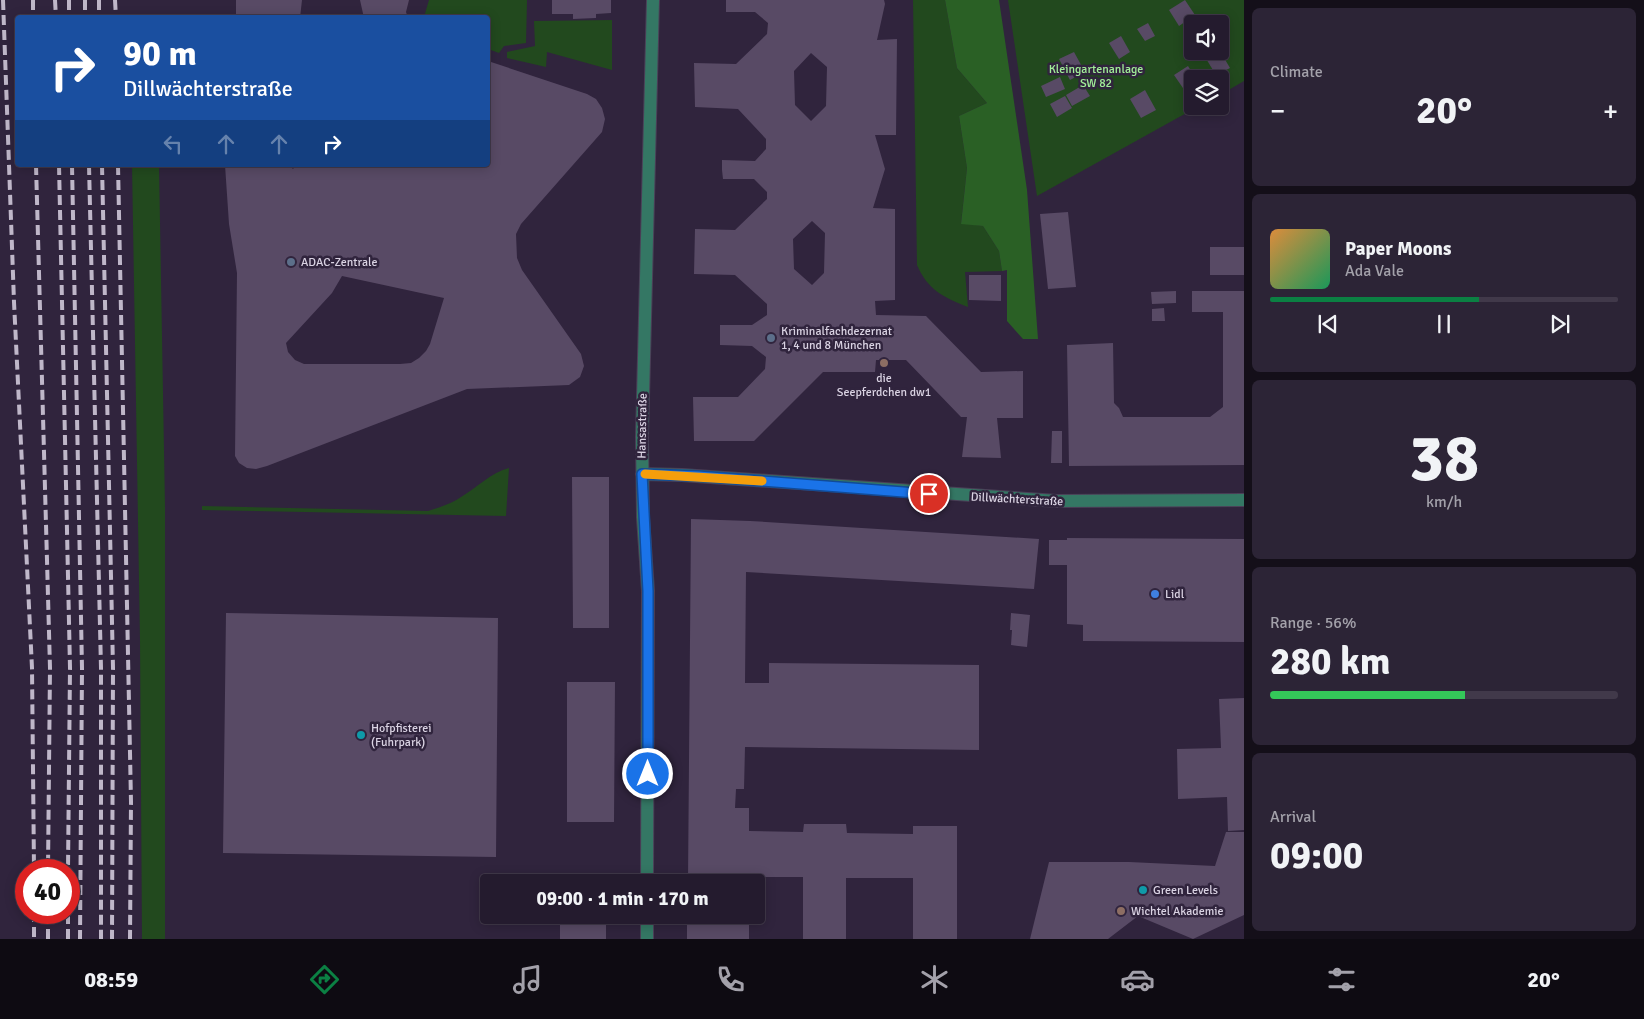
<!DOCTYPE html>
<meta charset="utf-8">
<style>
:root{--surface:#241b2e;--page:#2c2436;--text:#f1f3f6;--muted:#a3a1aa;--line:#41394a;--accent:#0b8043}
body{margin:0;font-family:Signika,sans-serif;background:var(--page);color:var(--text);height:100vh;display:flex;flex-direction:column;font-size:19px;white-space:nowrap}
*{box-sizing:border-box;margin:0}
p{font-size:16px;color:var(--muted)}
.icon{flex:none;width:28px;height:28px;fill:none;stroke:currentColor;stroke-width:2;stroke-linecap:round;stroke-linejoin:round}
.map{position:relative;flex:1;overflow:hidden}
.panel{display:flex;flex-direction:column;gap:8px;padding:8px;background:#140f19;width:400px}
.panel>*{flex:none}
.guide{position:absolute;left:15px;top:15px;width:475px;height:152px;border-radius:5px;box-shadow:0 2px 12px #0003,0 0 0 1px var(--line);background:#1a4fa0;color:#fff;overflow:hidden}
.tools{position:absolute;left:1184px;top:15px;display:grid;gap:10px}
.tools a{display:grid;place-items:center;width:45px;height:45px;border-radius:5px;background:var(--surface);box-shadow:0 2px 12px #0003,0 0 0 1px var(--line);font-size:25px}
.speed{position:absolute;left:15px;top:859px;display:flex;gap:10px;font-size:25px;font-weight:700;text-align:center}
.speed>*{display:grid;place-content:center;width:65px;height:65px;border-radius:50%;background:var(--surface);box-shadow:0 2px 12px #0003,0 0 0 1px var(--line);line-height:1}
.speed .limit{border:8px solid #d22;background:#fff;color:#111}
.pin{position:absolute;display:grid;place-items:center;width:42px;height:42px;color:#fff;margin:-21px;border:2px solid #fff;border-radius:50%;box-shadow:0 1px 5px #0007}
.me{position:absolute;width:55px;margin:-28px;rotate:0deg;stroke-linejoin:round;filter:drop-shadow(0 0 4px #0008)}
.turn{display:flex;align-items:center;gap:18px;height:105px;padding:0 25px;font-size:22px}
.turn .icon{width:65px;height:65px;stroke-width:2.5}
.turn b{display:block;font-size:35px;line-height:42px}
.lanes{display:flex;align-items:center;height:48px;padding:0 25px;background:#0003;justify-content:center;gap:25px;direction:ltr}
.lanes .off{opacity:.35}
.big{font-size:38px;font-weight:700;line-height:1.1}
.panel .widget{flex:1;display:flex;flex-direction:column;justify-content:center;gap:8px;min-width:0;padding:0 18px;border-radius:8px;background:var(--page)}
.panel .dial{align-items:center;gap:0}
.dial b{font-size:65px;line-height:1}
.song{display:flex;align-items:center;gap:15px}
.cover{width:60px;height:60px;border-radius:8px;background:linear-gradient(135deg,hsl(30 70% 55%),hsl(150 70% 35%))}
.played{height:5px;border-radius:2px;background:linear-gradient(90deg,var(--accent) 60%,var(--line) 60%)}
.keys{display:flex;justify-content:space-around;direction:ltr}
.heat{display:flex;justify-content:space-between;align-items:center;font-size:28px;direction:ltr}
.charge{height:8px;border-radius:4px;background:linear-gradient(90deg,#34c759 56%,var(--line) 0)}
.trip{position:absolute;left:480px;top:874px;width:285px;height:50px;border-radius:5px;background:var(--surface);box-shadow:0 2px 12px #0003,0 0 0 1px var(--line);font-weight:700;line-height:50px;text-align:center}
.dock{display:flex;height:80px;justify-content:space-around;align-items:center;background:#0e0b12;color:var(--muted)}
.dock .icon{width:35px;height:35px}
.dock .on{color:var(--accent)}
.dock b{font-size:22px;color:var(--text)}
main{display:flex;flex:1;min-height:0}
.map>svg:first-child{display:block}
.green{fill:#22491e;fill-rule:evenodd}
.forest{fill:#2a6025}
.building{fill:#584a65;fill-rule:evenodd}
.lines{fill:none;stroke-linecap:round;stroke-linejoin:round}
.minor-casing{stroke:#4b4058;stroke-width:14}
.minor{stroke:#347764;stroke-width:12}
.rail{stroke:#bfb7c9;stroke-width:4;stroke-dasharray:10 5;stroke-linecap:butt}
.route-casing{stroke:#114b97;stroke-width:12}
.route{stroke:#1a73e8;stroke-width:9}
.slow{stroke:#f59e0b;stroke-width:9}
.service-dot{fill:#5c6f8a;stroke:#30243d;stroke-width:2}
.education-dot{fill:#8d6e63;stroke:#30243d;stroke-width:2}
.shop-dot{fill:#3f7fe0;stroke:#30243d;stroke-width:2}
.culture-dot{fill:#0f9aa8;stroke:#30243d;stroke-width:2}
.labels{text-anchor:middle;stroke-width:5;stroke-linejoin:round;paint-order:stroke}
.park-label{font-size:12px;fill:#a2ef99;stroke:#30243d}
.poi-label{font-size:12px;fill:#dad3e3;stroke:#30243d;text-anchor:start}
.street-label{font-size:12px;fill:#dad3e3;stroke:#30243d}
</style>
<main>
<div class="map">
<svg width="1244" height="939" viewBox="0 0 1244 939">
<rect width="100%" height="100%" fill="#30243d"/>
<path class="green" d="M429 0H527L526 43 504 46 499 53 488 49V18L424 17Z
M913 0H945L957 68 987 103 959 116 967 168 961 223 983 226 999 251 1002 271 965 272 968 307C944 298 927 289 917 265Z
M1008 0H1244V81L1220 95V79H1192V106H1199L1037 196ZM1192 24H1220V51H1192Z
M612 20V70L547 52 546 67 507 58V52L535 46 534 21Z
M132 165H159L165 507V939H142L140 640Z
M509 468 506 516 202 510V506L428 511C440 507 451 504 461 497 478 487 490 473 509 468Z"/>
<path class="forest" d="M945 0H999L1027 190 1038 339H1023L1007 321V270L1002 271 999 251 983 226 961 224 967 168 959 116 987 103 957 68Z"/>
<path class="building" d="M236 0H302L300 18H236Z
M360 0H409L406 12 408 18H364Z
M552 0H611V13L596 14V18L573 19V14H552Z
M726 0H884L885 4 877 40 897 39 896 135H875L885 169 873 208 895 209V300L875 301 876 315 926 316 981 372 1023 371V418H997L1001 458 962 457 967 417H961L906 360H876L875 372H823L754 441H694L693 397H738L765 369 766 357 752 346 720 345V325H752L767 315V304L735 275 694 274 695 229 735 230 767 199V192L754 179H723L722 170V160L755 161 766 149V139L738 109 695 107 694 63 736 64 767 34 768 23 755 12H726ZM811 53 827 67 826 106 811 121 795 105 794 71ZM812 221 825 233 824 273 812 285 794 269 793 239Z
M1185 0 1195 15 1179 26 1169 10Z
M1148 23 1155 36 1145 41 1137 29Z
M1121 36 1130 52 1119 59 1109 43Z
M1215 51H1220L1230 68 1216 75 1205 57Z
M1074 52 1085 72 1070 80 1059 59Z
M488 61 587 94 596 99 602 108 605 119 602 132 521 224 516 234 517 258 522 270 581 354 584 366 580 377 569 385 467 389 267 466 256 469 247 468 239 463 235 456 237 273 229 224 225 165H289L293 169 296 165H488ZM342 276 444 298 430 344 426 351 419 358 411 363 400 364H304L295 360 288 352 286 343 332 293Z
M1188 66 1196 79H1192V87L1185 91 1174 75Z
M1060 77 1065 89 1046 97 1041 86Z
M1083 85 1090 96 1072 106 1066 95Z
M1145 90 1156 110 1141 118 1130 99Z
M1065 96 1072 108 1057 117 1050 104Z
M1068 212 1076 287 1048 289 1040 214Z
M1210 247H1244V275H1210Z
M969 275H1001V301L969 300Z
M1176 291V303L1152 304 1151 292Z
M1192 291H1244V465L1069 466 1067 345 1113 343 1114 403 1119 408 1123 417H1210L1223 407V312H1192Z
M1164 308 1165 321H1152V309Z
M1052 431H1062V463H1051Z
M572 477H609V628H573Z
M691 519 750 521 1039 539 1034 589 746 572 745 683H769V663L979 665V750L745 747 744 789H736L735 808H749V831L803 832 804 824H846L847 833 913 834V826H957V939H913V878H846V939H803V877H749V882H688Z
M1067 538 1244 539V642L1083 641V625L1067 624V565H1049V540H1067Z
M226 613 498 618 496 857 223 853Z
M1011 613 1030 615 1027 647 1011 645 1012 630H1010Z
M567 682H615L614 822H567Z
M1244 698V830L1228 831 1227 797 1178 799 1177 749 1221 748 1219 699Z
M1226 832H1244V915L1193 939 1138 916 1108 939H1030L1049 862H1129L1215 866Z
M560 915H606V939H560Z
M687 915H749V939H687Z"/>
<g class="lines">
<g class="minor-casing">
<path id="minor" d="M642 474 682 475 1057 501 1244 500
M647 882 648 591 643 517 642 437 653 0
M647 939V915"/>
</g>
<use href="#minor" class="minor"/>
<path class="rail" d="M3 0 14 302 32 668 34 870
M33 0V18
M55 0 56 18
M69 0V18
M85 0V18
M99 0V18
M115 0 116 18
M36 165 50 668 48 870
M59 165 70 668 68 870
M72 165 82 668 80 939
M89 165 101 668V939
M102 165 113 668 112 939
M118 165 131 802 130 939
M34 912V939
M48 939V912
M68 939V912"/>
</g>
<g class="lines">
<g class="route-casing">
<path id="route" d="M648 774V591L642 474 698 476 929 494"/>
</g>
<use href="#route" class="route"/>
<path class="slow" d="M645 474 762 481"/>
</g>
<g class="service-dot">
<circle cx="291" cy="262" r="5"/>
<circle cx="771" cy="338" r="5"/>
</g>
<g class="education-dot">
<circle cx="884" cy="363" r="5"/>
<circle cx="1121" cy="911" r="5"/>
</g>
<circle class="shop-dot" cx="1155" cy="594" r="5"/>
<g class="culture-dot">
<circle cx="361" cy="735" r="5"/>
<circle cx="1143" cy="890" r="5"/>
</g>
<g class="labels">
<g class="park-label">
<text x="1096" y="73">Kleingartenanlage<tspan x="1096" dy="14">SW 82</tspan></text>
</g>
<g class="poi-label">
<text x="301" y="266">ADAC-Zentrale</text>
<text x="781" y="335">Kriminalfachdezernat<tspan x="781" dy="14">1, 4 und 8 München</tspan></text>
<text x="884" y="382" text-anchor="middle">die<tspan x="884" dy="14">Seepferdchen dw1</tspan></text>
<text x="1165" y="598">Lidl</text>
<text x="371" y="732">Hofpfisterei<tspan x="371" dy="14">(Fuhrpark)</tspan></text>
<text x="1153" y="894">Green Levels</text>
<text x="1131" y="915">Wichtel Akademie</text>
</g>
<g class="street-label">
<text transform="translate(642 426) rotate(-89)" y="4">Hansastraße</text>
<text transform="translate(1017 499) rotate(3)" y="4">Dillwächterstraße</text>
</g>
</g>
</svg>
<div class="tools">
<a><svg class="icon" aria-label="sound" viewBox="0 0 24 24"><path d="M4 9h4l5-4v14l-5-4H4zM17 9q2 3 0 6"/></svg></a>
<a><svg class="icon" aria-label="layers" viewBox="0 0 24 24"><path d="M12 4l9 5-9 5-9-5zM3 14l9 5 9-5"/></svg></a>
</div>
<div class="speed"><div class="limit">40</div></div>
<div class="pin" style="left:929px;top:494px;background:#d93025"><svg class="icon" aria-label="arrive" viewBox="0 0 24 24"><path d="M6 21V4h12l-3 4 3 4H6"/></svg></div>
<svg class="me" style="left:648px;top:774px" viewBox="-20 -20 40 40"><circle r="17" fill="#1a73e8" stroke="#fff" stroke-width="3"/><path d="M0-11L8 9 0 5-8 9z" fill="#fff"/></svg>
<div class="trip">09:00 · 1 min · 170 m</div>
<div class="guide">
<div class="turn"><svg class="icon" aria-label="right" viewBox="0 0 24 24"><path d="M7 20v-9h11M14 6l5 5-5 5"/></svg><div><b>90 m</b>Dillwächterstraße</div></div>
<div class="lanes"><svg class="icon off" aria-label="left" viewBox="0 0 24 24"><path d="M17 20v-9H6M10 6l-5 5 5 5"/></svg><svg class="icon off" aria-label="ahead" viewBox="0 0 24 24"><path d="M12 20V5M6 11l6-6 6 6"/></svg><svg class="icon off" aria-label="ahead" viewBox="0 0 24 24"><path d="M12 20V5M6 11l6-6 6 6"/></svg><svg class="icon" aria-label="right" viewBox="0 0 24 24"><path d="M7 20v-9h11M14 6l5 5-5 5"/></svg></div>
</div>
</div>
<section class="panel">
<div class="widget"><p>Climate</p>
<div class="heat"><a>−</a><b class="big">20°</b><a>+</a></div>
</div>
<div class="widget">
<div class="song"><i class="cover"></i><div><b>Paper Moons</b><p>Ada Vale</p></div></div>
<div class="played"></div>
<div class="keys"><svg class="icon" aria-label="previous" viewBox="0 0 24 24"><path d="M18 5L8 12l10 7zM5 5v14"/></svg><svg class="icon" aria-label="pause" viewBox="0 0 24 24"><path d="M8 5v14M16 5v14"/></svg><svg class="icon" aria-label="next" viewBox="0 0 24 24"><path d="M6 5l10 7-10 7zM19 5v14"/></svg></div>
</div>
<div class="widget dial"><b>38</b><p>km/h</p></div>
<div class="widget"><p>Range · 56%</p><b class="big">280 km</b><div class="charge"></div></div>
<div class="widget"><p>Arrival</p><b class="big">09:00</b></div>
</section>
</main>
<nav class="dock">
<b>08:59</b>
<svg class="icon on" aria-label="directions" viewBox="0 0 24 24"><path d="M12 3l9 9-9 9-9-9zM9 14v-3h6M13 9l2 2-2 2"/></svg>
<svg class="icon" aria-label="music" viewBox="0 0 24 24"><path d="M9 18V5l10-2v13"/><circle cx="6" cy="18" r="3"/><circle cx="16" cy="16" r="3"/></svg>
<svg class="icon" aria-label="phone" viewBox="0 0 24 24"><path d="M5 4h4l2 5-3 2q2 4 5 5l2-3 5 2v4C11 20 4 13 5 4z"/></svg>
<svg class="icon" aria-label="climate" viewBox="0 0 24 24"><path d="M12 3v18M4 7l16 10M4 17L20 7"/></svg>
<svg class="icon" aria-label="car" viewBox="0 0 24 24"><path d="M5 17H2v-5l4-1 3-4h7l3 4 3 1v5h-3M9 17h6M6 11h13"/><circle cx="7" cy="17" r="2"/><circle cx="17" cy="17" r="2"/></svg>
<svg class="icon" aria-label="filters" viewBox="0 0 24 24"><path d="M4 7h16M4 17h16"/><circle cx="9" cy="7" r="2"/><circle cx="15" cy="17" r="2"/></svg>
<b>20°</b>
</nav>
